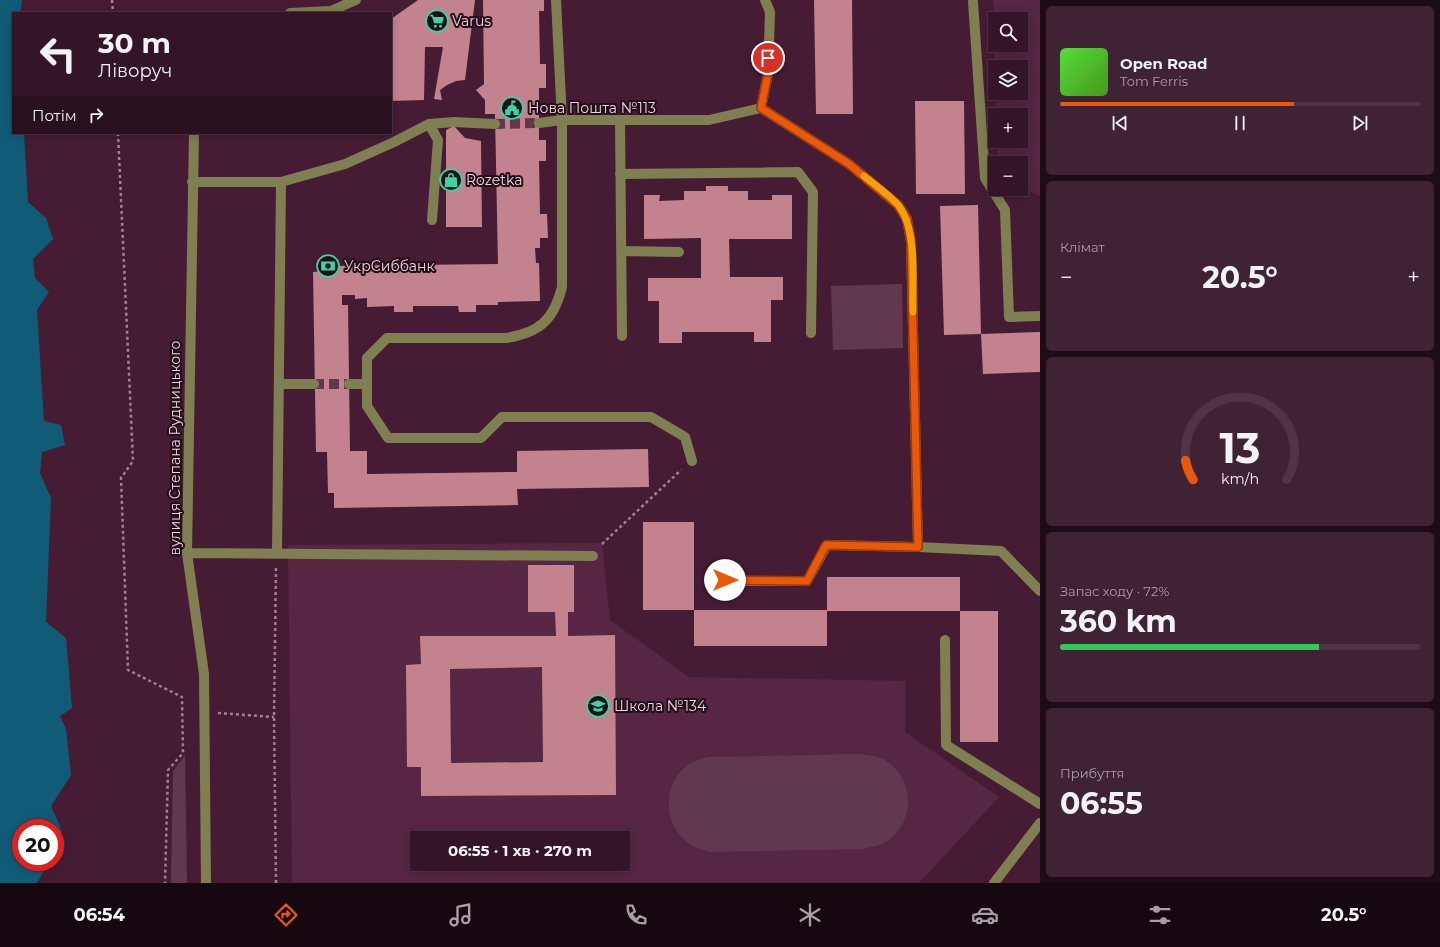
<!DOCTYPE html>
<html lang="uk">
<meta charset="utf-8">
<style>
:root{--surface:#341527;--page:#3f2233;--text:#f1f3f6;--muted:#a99fa7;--line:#4e3444;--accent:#ea580c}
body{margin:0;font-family:Montserrat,sans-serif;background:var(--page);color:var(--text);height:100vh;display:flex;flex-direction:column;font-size:15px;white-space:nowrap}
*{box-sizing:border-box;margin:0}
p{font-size:13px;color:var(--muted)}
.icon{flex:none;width:22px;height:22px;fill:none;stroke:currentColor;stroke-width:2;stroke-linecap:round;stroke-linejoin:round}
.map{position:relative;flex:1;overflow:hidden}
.side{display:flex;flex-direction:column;gap:6px;padding:6px;background:#1d0c15;width:400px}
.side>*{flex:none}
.hud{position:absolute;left:12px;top:12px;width:380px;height:122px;border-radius:0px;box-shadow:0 2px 10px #0003,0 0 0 1px var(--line);background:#341527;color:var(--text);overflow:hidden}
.fabs{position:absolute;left:988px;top:12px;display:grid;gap:8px}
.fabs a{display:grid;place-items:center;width:40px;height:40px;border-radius:0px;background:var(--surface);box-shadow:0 2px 10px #0003,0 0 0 1px var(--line);font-size:20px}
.speed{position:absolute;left:12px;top:819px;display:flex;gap:8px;font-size:20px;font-weight:700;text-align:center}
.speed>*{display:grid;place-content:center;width:52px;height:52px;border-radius:50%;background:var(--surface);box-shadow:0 2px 10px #0003,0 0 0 1px var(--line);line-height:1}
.speed .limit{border:6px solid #d22;background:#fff;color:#111}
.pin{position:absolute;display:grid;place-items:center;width:34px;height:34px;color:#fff;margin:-17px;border:2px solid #fff;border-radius:50%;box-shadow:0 1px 4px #0007}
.me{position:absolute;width:44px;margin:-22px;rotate:90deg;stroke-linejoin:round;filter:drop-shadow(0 0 3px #0008)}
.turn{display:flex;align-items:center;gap:14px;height:84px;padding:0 20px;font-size:18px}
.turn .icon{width:52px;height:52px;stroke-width:2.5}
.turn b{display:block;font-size:28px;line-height:34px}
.then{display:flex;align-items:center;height:38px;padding:0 20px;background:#0003;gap:8px;font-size:15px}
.big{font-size:30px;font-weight:700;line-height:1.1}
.side .tile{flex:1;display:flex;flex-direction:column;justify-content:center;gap:6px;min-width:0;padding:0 14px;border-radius:6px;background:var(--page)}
.side .dial{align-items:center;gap:0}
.dial svg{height:104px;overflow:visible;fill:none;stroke:var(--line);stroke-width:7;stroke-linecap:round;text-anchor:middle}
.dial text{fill:var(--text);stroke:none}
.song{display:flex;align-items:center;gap:12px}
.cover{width:48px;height:48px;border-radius:6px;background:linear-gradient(135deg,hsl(110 70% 55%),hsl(100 70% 35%))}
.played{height:4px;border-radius:2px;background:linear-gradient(90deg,var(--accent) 65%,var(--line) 65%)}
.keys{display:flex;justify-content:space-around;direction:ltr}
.heat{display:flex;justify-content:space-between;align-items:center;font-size:22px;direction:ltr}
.charge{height:6px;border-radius:3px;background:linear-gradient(90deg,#34c759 72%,var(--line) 0)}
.trip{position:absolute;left:410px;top:831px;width:220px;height:40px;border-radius:0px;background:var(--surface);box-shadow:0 2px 10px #0003,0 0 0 1px var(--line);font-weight:700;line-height:40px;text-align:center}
.tab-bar{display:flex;height:64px;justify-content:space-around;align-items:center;background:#150810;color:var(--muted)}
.tab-bar .icon{width:28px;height:28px}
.tab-bar .on{color:var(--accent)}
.tab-bar b{font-size:18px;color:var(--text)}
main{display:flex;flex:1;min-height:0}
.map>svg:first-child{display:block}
.built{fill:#562642;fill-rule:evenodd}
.green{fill:#62384f}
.water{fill:#105c77}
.building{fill:#c3838e;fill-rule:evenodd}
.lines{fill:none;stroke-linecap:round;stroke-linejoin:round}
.minor-tunnel{stroke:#60374e;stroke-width:10;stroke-dasharray:10 5;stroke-linecap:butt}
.path{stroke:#a38093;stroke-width:2.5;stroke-dasharray:3 3;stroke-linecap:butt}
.minor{stroke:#807f52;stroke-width:10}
.route-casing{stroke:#983908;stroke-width:10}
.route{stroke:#ea580c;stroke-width:7}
.slow{stroke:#f59e0b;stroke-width:7}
.labels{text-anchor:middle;stroke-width:4;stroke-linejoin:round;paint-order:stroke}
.poi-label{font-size:14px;fill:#f0d3e1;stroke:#210e18;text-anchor:start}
.street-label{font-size:14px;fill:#f0d3e1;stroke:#210e18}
</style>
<main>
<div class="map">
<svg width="1040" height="883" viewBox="0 0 1040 883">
<rect width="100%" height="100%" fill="#461c34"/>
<path class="built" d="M993 0H1040V196L1021 187V163H998L997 141H1021V115H996V93H1021V67H995V71ZM995 19H1021V45H995Z
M602 543 610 620 689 677 906 681 905 732 999 797 919 883H292L288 545ZM417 838H623V864H417Z"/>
<path class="green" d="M902 284 903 348 833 350 831 286Z
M859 754C870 755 879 756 888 762 914 781 915 819 890 839 882 846 871 847 861 849L710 852C706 850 700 849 695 847 667 833 660 795 681 771 688 763 698 760 708 757Z
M185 755 187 883H171L173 771Z"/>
<path class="water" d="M0 0H22L21 9 18 13H13V133H24L28 202 46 218 53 239 33 259 35 278 49 292 37 310 44 421 61 425 65 445 42 452 40 473 51 498 46 622 66 638 72 708 60 716 66 729 71 775 51 806 62 831 55 851V828H21V862H49L37 883H0Z"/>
<path class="building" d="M418 0H475L465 80 456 81 447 85 440 90 442 100 434 99 443 47H425L424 100 391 101V19Z
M483 0H544V11H539L540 64H546V88H539V140H546V161H539L540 214H547L548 238H540V248H535L536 263H539L540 301 498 302V305H476V312H459L458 306H413V312H394V306L367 307V298L355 299V295H342V305H348L350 451H367V474L517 472V451L648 449 649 487 517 489 518 505 334 508V493H328L327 452H316L313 272 329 271 328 266 498 264 495 114H485V100L476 90 484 84Z
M814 0H852L853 114H816Z
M915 101H964L965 194H916Z
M454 126 465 138 481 141 482 227H446V130Z
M706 186H728V191H748V200H772V195H792V239H729L730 277H783V300H771V342H754V332H682V343H659V301H648V278H701V238L644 239V195H660L659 201 684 200V191H706Z
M978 205 981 334 944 335 940 206Z
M1040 332V372L983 374 981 334Z
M643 522H694V610H827V646H694V610H643Z
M528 565H574V612H568V636L615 635 616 795 421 796V767H407L406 665 421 664 420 636H556L555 612H528ZM542 667 543 762 451 763 450 669Z
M827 577H960V611H827Z
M960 611H998V742H960Z"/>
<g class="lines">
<path class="minor-tunnel" d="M495 124 539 123
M314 384H349"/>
<path class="path" d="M112 0 113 13
M118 133 133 461 121 478 128 670 182 697 183 753 168 770 165 883
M602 544 681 470
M218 713 274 717
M276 883 274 717 276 567"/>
<path class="minor" d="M556 0 562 120V287C554 320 539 333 506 338H387L367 358V406L388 438H481L502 417H651L685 437 692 461
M973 2 985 178 1005 210 1009 317 1040 316
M290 13 331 11 356 0
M761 108 849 164 898 205 907 219 911 242 918 547
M620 120 622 336
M539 123 562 120H709L761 108 768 74 770 12 765 0
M429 124 438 140 432 220
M194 133 187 553 204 674 206 883
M620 174 798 172 813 192 811 333
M192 182H281L345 164 394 142 429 124 454 122 495 124
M621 251 679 252
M279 384H314
M349 384H367
M187 553 593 556
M277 553 281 182
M725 581H807L827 545 918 547 1001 551 1040 591
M945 640 946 745 1040 804
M994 883 1040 823"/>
</g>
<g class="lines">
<g class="route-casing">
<path id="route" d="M725 580 807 581 826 545 918 547 911 242 907 219 898 205 849 164 761 108 768 74V58"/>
</g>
<use href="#route" class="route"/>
<path class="slow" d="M864 176C875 185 890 195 899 206 918 232 912 282 913 312"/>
</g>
<defs>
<g id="supermarket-ring" transform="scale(1.15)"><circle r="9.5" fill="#210e18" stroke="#3ad4a5" stroke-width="1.5"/><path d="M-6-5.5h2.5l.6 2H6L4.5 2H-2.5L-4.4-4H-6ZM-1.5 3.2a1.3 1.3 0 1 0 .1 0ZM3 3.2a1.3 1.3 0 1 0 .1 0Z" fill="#3ad4a5"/></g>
<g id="civic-ring" transform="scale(1.15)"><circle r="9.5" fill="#210e18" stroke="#3ad4a5" stroke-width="1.5"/><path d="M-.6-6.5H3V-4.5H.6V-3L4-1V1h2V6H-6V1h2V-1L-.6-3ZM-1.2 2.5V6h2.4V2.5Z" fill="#3ad4a5"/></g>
<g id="shop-ring" transform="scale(1.15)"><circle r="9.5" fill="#210e18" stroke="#3ad4a5" stroke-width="1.5"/><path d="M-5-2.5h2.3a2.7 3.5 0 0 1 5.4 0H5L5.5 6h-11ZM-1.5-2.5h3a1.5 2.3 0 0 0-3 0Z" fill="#3ad4a5"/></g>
<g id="bank-ring" transform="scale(1.15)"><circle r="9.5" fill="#210e18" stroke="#3ad4a5" stroke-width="1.5"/><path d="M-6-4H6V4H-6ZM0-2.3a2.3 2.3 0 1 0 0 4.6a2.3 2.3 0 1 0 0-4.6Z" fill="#3ad4a5"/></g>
<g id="school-ring" transform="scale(1.15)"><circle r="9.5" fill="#210e18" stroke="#3ad4a5" stroke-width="1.5"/><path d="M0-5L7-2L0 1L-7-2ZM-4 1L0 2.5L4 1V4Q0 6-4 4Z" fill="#3ad4a5"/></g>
</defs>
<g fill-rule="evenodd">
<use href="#supermarket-ring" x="437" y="21"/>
<use href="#civic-ring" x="512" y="108"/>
<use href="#shop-ring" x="451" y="180"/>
<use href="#bank-ring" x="328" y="266"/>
<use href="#school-ring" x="598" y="706"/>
</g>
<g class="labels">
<g class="poi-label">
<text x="452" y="26">Varus</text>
<text x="528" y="113">Нова Пошта №113</text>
<text x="466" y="185">Rozetka</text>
<text x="344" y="271">УкрСиббанк</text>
<text x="614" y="711">Школа №134</text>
</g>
<g class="street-label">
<text transform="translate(175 448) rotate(-90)" y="5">вулиця Степана Рудницького</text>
</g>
</g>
</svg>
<div class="fabs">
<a><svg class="icon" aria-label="search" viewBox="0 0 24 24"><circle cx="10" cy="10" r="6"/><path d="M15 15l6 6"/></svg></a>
<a><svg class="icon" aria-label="layers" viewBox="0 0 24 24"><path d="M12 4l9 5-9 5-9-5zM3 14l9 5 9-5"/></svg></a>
<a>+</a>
<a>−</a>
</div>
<div class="speed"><div class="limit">20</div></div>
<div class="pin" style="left:768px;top:58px;background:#d93025"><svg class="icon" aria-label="arrive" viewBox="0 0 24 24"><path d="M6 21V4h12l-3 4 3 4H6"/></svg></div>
<svg class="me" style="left:725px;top:580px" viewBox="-20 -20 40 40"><circle r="19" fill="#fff"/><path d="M0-13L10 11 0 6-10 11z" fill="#ea580c"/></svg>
<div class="trip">06:55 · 1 хв · 270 m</div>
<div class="hud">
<div class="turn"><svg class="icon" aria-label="left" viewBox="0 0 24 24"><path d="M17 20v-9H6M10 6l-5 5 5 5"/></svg><div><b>30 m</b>Ліворуч</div></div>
<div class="then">Потім<svg class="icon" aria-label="right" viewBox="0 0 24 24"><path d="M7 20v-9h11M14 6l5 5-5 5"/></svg></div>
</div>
</div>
<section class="side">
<div class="tile">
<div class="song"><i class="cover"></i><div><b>Open Road</b><p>Tom Ferris</p></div></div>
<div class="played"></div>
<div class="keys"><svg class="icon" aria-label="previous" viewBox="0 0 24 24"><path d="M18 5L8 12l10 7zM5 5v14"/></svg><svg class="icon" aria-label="pause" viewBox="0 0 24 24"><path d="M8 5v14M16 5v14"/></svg><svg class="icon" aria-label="next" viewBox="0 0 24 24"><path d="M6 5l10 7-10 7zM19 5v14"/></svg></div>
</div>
<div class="tile"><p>Клімат</p>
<div class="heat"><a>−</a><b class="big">20.5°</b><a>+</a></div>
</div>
<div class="tile dial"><svg viewBox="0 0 100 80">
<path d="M14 69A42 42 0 1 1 86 69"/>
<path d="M14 69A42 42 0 0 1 8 54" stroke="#ea580c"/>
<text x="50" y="56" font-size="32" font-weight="700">13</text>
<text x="50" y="72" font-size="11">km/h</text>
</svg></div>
<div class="tile"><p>Запас ходу · 72%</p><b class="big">360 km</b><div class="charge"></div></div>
<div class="tile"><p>Прибуття</p><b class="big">06:55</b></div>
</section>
</main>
<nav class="tab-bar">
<b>06:54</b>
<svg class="icon on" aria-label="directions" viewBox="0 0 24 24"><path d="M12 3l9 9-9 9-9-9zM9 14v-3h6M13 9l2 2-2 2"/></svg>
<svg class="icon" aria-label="music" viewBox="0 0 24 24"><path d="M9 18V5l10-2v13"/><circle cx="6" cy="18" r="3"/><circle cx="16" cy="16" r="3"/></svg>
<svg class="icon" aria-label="phone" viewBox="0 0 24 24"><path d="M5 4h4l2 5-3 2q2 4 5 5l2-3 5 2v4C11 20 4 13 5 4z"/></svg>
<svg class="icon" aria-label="climate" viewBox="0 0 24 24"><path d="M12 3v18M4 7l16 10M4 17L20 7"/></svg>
<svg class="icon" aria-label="car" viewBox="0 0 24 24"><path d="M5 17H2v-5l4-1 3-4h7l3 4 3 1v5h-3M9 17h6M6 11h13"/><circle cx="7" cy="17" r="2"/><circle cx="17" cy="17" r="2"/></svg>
<svg class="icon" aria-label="filters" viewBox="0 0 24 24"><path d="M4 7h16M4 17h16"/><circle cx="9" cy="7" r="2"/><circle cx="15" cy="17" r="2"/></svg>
<b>20.5°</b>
</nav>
